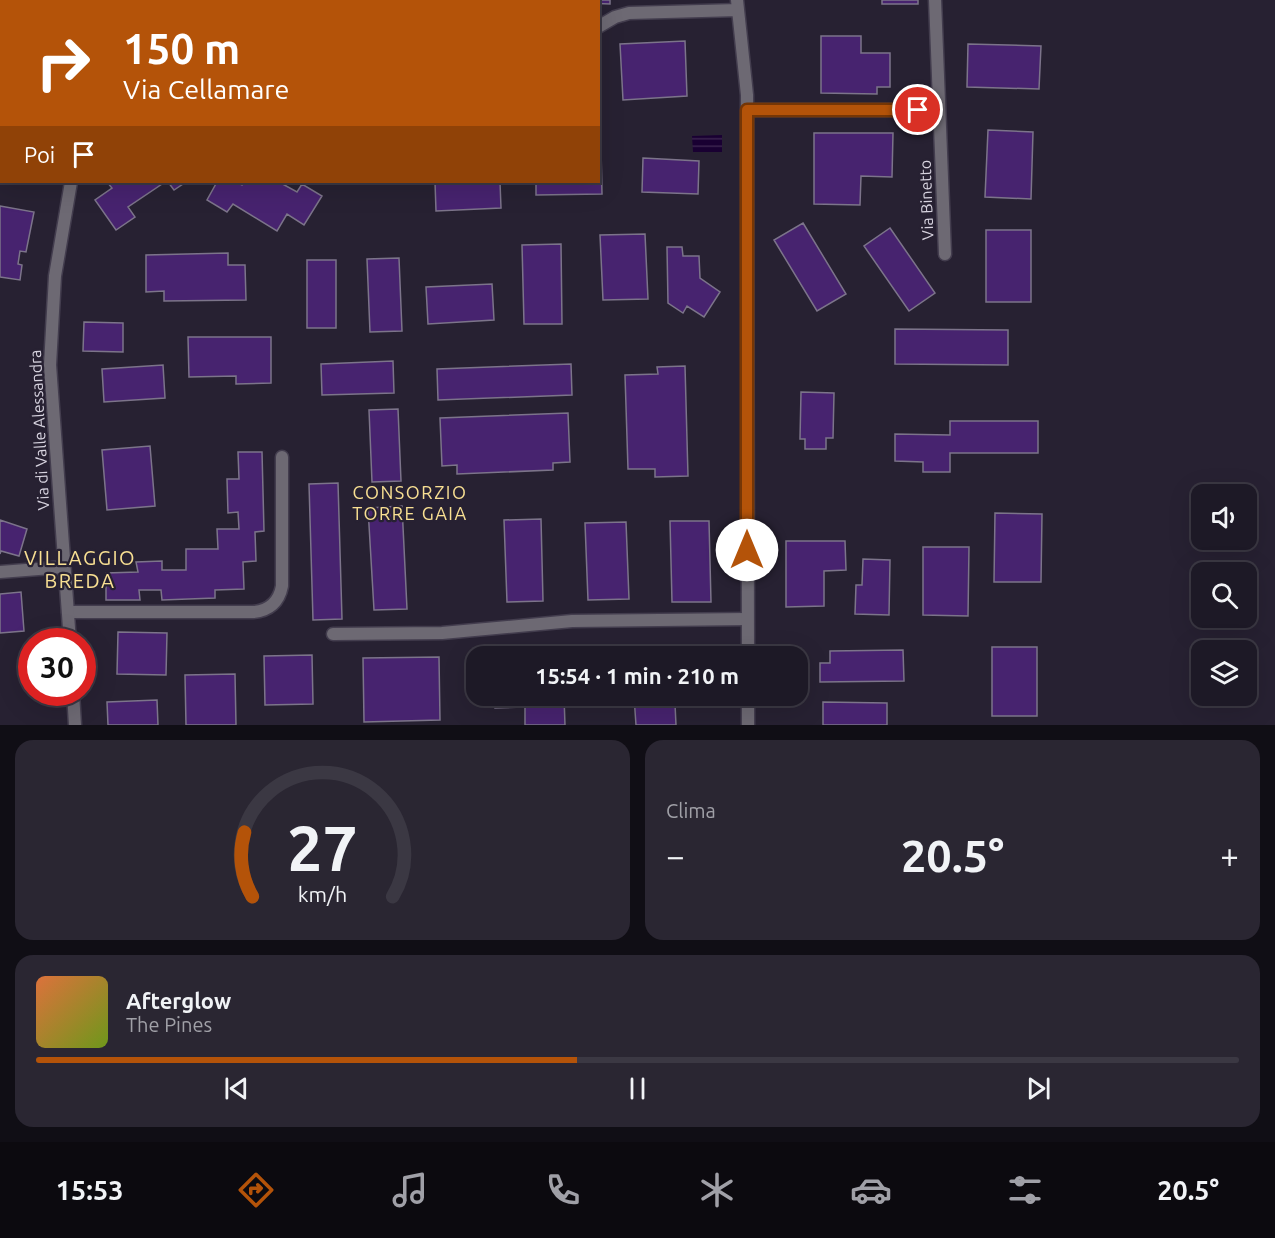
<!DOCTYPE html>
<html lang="it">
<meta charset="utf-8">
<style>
:root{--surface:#1d1926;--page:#2a2632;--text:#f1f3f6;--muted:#a0a0a7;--line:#3b3843;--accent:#b45309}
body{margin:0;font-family:Ubuntu,sans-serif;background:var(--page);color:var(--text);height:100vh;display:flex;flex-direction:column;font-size:22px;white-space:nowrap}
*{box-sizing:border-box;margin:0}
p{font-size:20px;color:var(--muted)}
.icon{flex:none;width:33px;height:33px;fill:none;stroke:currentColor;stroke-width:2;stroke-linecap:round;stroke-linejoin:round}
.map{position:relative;height:725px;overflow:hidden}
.details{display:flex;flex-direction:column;gap:15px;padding:15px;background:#100e15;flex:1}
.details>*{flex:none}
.top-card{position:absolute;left:0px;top:0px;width:600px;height:183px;box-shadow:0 6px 24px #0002,0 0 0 2px var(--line);background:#b45309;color:#fff;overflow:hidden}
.fabs{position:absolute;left:1191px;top:484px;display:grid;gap:12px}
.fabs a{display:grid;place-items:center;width:66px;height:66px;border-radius:12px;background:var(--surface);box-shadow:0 6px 24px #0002,0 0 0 2px var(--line);font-size:30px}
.speed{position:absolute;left:18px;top:628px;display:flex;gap:12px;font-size:30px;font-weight:700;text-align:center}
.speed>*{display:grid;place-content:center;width:78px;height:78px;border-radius:50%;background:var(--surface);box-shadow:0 6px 24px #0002,0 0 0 2px var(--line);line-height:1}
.speed .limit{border:9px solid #d22;background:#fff;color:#111}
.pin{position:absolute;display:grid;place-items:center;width:51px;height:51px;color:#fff;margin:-26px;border:3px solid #fff;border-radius:50%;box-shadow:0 2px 6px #0007}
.me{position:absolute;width:66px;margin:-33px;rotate:0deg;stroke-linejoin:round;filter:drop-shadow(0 0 4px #0008)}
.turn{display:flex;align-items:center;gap:21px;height:126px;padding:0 24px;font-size:27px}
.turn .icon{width:78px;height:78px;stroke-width:2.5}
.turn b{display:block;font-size:42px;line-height:51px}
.then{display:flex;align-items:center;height:57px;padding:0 24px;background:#0003;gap:12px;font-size:22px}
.big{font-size:45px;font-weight:700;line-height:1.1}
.details .tile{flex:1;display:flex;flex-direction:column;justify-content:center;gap:9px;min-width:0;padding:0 21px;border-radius:18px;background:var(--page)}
.details .dial{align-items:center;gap:0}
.dial svg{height:156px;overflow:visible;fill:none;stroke:var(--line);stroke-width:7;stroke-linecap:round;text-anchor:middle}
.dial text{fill:var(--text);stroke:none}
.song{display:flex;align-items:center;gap:18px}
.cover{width:72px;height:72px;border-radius:9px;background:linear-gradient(135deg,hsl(20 70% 55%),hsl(80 70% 35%))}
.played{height:6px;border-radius:3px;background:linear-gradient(90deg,var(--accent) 45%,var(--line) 45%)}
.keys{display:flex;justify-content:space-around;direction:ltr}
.heat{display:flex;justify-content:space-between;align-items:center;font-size:33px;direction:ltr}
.details .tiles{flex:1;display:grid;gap:15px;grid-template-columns:1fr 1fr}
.tile:last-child{grid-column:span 2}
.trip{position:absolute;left:466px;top:646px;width:342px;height:60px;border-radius:18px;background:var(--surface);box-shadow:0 6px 24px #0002,0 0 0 2px var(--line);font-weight:700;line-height:60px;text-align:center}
.dock{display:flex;height:96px;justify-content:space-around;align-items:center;background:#0c0a0f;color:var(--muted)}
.dock .icon{width:42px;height:42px}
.dock .current{color:var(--accent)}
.dock b{font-size:27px;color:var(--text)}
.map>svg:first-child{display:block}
.water{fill:url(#water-rules)}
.building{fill:#47236f;stroke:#7c748a;stroke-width:1.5}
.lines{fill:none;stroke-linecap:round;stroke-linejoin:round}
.lane-casing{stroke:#433d4e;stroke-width:15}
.street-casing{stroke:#433d4e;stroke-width:15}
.lane{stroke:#6d6973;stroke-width:12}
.street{stroke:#6d6973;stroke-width:12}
.route-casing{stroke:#753606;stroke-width:15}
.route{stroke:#b45309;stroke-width:10}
.labels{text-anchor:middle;stroke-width:4.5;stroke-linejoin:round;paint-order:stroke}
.street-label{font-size:16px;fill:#d7d3df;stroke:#272132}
.neighbourhood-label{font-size:18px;letter-spacing:1.5px;fill:#f9e093;stroke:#272132}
.quarter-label{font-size:20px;letter-spacing:1.5px;fill:#f9e093;stroke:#272132}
</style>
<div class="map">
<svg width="1275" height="725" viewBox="0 0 1275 725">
<defs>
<pattern id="water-rules" width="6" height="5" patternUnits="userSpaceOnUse" patternTransform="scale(1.5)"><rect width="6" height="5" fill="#190032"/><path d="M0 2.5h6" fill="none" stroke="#3a244f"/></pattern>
</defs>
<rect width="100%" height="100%" fill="#272132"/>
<path class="water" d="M722 135V152H693L692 136Z"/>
<path class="building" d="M0 0H86L87 2H2L0 25Z
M447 0H523L524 2H447Z
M558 0H610V4L558 2Z
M882 0H918V4H882Z
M821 36H861V53H890V87H877V94L821 93Z
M685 41 687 96 623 100 620 44Z
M968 44 1041 46 1039 89 967 87Z
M988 130 1033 132 1031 199 985 197Z
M814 133H893L892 177 861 176 860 205 814 204Z
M601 148 602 194 536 195V182H598V149Z
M643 158 699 161 698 194 642 192Z
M107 182H165L128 207 135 217 116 230 95 200 112 188Z
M168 182H186L174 190Z
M217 182H236L242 185 243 182H279L297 192 302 184 322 196 304 225 287 214 277 231 233 204 227 212 207 200Z
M435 182H500L501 208 436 211Z
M0 206 34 212 26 252 20 251 18 264 22 265 20 280 0 277Z
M803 223 846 294 817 311 774 240Z
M890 228 935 293 909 311 864 246Z
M986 230H1031V302H986Z
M645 234 648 299 603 300 600 235Z
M561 244 562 324H524L522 245Z
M667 247H682L683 256H699L700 278 720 292 704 317 687 306 683 313 668 303Z
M228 253V265H245L246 300 164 301V291L146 292V255Z
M399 258 402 331 370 332 367 259Z
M307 260H336V328H307Z
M492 284 494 320 428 324 426 287Z
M84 322 123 323V352L83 351Z
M895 329 1008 330V365L895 364Z
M188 337H271V383L236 384V376L189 377Z
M393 361 394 393 322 395 321 364Z
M571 364 572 395 438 400 437 369Z
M163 365 165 398 104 402 102 369Z
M685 366 688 476 655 477V469H628L625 375 658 374 657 367Z
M801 392 834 393 833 438H826V449H805V439H800Z
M398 409 401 481 372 482 369 410Z
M568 413 570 462 553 463V470L457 474V465L442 466 440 418Z
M950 421H1038V453H950V472H923V462L895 461V434L950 435Z
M150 446 155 506 107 510 102 450Z
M238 452H262L264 531 255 532 256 561 243 562 244 589 215 590V598L162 600 161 590H139L140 600H106V573L138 572 136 562 162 561V570H186V549H218L217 529H239L238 512 228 513 227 479H239Z
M338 483 342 619 313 620 309 484Z
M402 506 407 609 374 610 368 508Z
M995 513 1042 514 1041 582H994Z
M541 519 543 601 507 602 504 520Z
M0 520 27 529 19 556 1 551 0 554Z
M670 521H709L711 602H672Z
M626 522 629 599 588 600 585 523Z
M786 541H845L846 570 824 571V606L786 607Z
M923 547H969L968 616 923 615Z
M863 559 890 560 889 615 855 614 856 585H862Z
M21 592 24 631 0 633V594Z
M118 632 167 633 166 675 117 674Z
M992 647H1037V716H992Z
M903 650 904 681 820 682V663H830V651Z
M666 651V657H615V654Z
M542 654H584V657H543Z
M312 655 313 704 265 705 264 656Z
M439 657 440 720 364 722 363 658Z
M235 674 236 725H186L185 675Z
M494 696H564L565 725H525V707L495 708Z
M634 696H699V702L675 704 676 725H636Z
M157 700 158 725H108L107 702Z
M823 702 887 703V725H823Z"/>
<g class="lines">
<g class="lane-casing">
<path id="lane" d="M68 612H253C269 611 279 602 282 586V457
M333 634 442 633 572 621 747 619"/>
</g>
<g class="street-casing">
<path id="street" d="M737 0 747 95 748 657
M935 0 945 254
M115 2 116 0
M598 27 615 17 629 13 738 10
M0 60 2 61
M747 110H939
M0 572 64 567
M70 642 50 365 55 276 71 182
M73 693 75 725
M748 696V725"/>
</g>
<use href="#lane" class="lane"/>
<use href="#street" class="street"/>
</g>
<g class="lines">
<g class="route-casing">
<path id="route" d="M747 550V110H918"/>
</g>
<use href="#route" class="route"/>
</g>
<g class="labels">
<g class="street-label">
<text transform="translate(926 200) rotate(-92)" y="6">Via Binetto</text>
<text transform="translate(39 430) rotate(-93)" y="6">Via di Valle Alessandra</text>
</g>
<g class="neighbourhood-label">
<text x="410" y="499">CONSORZIO<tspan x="410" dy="21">TORRE GAIA</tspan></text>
</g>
<g class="quarter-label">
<text x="80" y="565">VILLAGGIO<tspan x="80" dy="23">BREDA</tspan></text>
</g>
</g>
</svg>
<div class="fabs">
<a><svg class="icon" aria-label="sound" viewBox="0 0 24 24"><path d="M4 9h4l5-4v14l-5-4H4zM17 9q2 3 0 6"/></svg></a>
<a><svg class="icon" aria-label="search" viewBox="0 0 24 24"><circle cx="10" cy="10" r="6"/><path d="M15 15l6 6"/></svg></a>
<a><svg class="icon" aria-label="layers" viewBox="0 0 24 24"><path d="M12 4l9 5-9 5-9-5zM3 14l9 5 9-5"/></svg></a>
</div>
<div class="speed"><div class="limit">30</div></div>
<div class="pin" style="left:918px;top:110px;background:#d93025"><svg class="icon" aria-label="arrive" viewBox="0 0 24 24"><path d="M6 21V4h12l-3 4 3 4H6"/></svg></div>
<svg class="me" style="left:747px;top:550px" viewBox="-20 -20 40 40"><circle r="19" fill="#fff"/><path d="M0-13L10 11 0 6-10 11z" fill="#b45309"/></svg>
<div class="trip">15:54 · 1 min · 210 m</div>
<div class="top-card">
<div class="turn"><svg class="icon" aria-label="right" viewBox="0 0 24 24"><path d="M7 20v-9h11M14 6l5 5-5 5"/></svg><div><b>150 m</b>Via Cellamare</div></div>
<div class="then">Poi<svg class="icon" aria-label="arrive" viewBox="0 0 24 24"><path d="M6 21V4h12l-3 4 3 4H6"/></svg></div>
</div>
</div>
<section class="details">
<div class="tiles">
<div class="tile dial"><svg viewBox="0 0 100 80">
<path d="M14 69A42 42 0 1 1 86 69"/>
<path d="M14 69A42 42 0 0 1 10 36" stroke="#b45309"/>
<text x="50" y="56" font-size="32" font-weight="700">27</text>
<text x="50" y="72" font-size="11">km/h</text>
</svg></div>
<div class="tile"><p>Clima</p>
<div class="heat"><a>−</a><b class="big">20.5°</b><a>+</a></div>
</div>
<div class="tile">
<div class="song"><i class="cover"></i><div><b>Afterglow</b><p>The Pines</p></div></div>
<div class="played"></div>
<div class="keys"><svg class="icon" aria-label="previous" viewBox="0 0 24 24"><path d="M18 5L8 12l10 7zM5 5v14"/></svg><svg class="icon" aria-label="pause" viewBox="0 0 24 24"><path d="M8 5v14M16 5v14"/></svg><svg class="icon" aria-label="next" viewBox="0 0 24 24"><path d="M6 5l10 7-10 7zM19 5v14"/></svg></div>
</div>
</div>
</section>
<nav class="dock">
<b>15:53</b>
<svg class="icon current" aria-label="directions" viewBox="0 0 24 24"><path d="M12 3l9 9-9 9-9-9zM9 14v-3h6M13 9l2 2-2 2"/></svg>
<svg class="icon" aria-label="music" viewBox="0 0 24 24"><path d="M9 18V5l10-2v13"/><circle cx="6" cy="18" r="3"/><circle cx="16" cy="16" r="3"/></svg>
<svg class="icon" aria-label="phone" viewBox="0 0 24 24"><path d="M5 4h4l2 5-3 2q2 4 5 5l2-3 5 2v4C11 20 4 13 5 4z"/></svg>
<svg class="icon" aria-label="climate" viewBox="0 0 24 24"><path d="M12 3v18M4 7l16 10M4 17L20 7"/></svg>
<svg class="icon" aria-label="car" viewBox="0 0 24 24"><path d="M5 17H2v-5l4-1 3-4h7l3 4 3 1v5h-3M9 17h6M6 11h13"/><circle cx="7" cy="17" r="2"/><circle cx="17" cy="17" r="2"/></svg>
<svg class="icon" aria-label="filters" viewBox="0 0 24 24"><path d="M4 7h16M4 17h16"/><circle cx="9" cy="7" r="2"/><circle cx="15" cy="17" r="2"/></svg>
<b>20.5°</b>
</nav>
